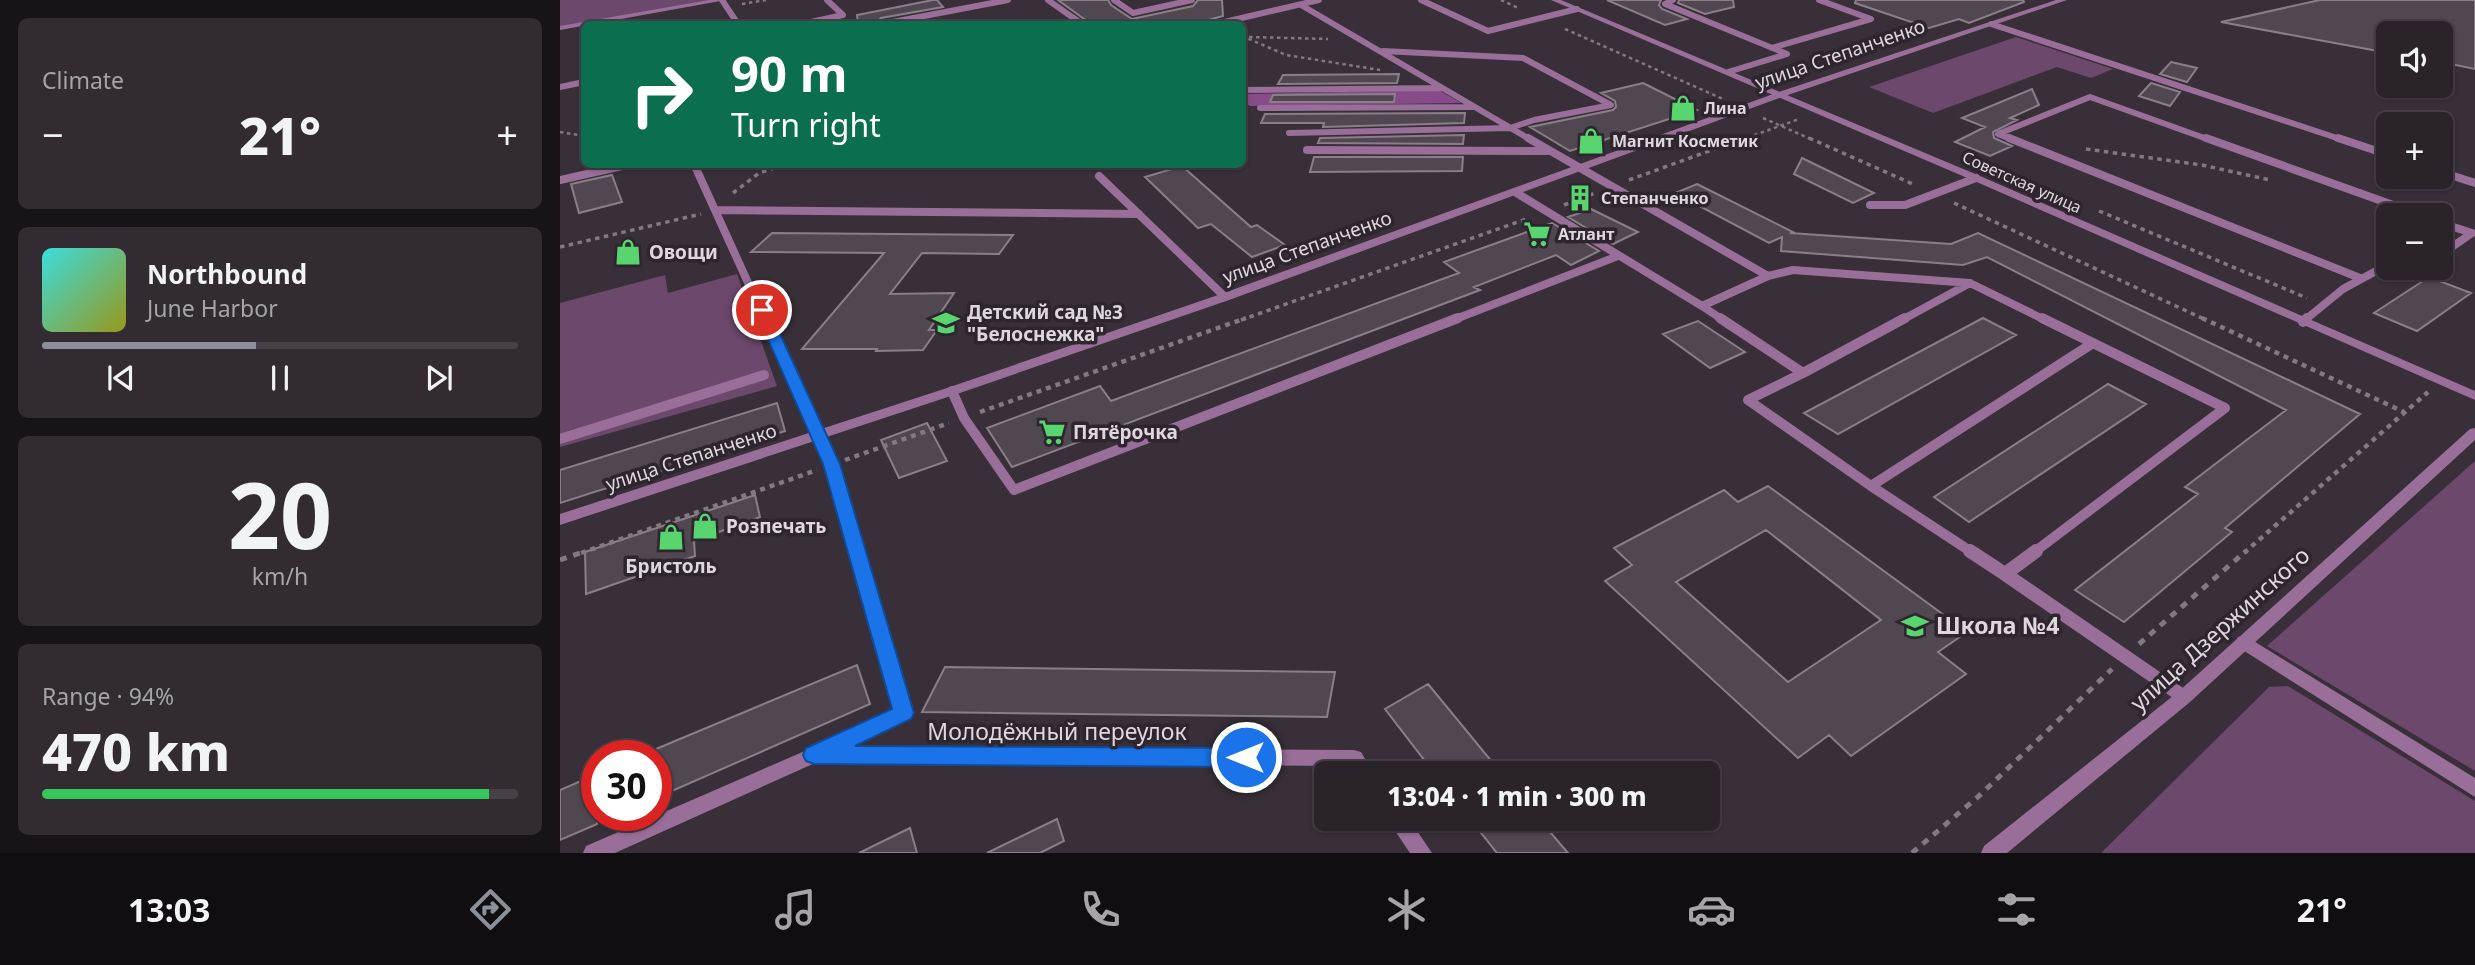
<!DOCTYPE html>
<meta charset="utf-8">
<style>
:root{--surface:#2a232a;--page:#322b32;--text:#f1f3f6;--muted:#a5a4a8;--line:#464047;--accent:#8c9099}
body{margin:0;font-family:"Noto Sans",sans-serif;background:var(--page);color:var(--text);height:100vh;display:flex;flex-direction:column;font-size:26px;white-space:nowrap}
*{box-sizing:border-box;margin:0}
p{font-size:23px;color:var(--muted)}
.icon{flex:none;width:38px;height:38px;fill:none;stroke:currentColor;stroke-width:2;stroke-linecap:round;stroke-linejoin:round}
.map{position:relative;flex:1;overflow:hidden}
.panel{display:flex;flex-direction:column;gap:18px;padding:18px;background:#171317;width:560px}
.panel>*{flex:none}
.banner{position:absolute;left:21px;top:21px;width:665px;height:147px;border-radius:10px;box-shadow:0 2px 5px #0004,0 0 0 2px var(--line);background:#0b6e4f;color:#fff;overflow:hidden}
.fabs{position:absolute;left:1816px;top:21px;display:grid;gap:14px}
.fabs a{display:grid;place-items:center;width:77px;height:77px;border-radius:10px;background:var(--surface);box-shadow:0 2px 5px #0004,0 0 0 2px var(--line);font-size:35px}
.speed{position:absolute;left:21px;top:740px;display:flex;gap:14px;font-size:35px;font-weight:700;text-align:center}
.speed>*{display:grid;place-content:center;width:91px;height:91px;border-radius:50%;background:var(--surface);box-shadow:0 2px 5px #0004,0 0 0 2px var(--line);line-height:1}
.speed .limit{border:10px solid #d22;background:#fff;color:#111}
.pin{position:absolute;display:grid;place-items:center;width:60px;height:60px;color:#fff;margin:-30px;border:4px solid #fff;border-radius:50%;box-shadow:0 2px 7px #0007}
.me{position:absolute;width:77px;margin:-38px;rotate:270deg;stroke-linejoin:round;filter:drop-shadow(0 0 5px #0008)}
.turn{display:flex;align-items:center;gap:24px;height:147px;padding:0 35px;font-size:32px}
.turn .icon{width:91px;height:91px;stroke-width:2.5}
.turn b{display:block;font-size:49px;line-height:60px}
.big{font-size:52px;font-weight:800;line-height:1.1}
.panel .card{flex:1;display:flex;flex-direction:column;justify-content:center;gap:10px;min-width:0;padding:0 24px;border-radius:10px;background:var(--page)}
.panel .dial{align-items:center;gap:0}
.dial b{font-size:91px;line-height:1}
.song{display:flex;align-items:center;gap:21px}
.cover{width:84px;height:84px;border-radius:10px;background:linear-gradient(135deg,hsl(180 70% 55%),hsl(60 70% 35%))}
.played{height:7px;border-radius:4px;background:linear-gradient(90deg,var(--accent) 45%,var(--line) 45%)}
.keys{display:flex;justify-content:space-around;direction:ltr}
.heat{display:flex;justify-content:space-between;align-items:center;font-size:38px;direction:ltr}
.charge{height:10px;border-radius:5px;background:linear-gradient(90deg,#34c759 94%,var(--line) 0)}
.trip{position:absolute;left:754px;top:761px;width:406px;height:70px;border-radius:10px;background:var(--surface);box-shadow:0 2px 5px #0004,0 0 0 2px var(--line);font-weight:800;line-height:70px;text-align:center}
.tab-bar{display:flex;height:112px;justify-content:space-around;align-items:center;background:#110e11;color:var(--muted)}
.tab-bar .icon{width:49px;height:49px}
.tab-bar .current{color:var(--accent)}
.tab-bar b{font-size:32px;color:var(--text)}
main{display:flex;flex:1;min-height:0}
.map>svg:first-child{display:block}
.green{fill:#6d486d}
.forest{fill:#884b89}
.building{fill:#504750;stroke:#8a7f89;stroke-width:2;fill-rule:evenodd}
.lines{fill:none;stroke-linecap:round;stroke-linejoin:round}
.path-far3{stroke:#817a81;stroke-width:2.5;stroke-dasharray:3.5 3.5;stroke-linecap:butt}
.path-far2{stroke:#817a81;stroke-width:3.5;stroke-dasharray:4.5 4.5;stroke-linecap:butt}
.path-far1{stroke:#817a81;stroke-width:4.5;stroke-dasharray:5 5;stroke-linecap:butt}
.path{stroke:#817a81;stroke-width:5;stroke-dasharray:7 7;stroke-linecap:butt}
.service-far3{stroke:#996e98;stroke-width:6}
.service-far2{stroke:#996e98;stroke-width:8}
.service-far1{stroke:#996e98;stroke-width:10}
.service{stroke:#996e98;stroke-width:14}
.minor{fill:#996e98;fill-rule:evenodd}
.tertiary{fill:#996e98;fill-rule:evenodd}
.route{fill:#1a73e8;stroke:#114b97;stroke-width:2}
.labels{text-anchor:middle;stroke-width:7;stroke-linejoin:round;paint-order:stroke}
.far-poi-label{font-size:16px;font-weight:bold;fill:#ded8de;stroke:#2e262e;text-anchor:start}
.far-street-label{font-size:16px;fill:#ded8de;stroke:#2e262e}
.street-label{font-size:19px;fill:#ded8de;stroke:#2e262e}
.poi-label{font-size:19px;font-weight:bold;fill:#ded8de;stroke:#2e262e;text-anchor:start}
.near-poi-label{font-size:23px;font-weight:bold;fill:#ded8de;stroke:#2e262e;text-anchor:start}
.near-street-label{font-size:23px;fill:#ded8de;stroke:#2e262e}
</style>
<main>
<section class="panel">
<div class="card"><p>Climate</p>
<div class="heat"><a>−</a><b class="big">21°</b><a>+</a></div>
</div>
<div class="card">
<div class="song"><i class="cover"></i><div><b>Northbound</b><p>June Harbor</p></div></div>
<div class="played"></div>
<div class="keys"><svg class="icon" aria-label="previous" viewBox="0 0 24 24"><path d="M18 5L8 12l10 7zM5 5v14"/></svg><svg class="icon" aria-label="pause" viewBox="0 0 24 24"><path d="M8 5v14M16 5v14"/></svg><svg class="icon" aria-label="next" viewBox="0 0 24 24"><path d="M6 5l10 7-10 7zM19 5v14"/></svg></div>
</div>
<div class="card dial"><b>20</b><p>km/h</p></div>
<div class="card"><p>Range · 94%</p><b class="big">470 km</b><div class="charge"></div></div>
</section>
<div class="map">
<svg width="1915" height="853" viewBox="0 0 1915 853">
<rect width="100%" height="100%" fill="#382f38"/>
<path class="green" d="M0 0H161L0 28Z
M1456 37 1553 69 1531 78 1497 67 1373 113 1309 87Z
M177 274 217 386 0 447V303L105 275 108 293Z
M1915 461V771L1707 646Z
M1728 686 1915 801V853H1541L1709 687Z"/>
<path class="forest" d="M879 90 901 103 690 106 683 101 682 94Z"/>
<path class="building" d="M373 0H377L383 7 321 18 316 24H298L297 15Z
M498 0H548L551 5 572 19 633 6 638 0H662L663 16 634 24H531Z
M1047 0H1101L1099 5 1102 9 1127 19 1105 25Z
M1119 0H1173L1174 7 1145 14 1118 3Z
M1296 0H1463L1464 2 1409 23 1399 19 1369 28 1295 3Z
M1760 0H1915V69L1881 62V33H1829V53L1661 22Z
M1611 62 1637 68 1627 82 1600 74Z
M839 74 837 83 718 84 723 75Z
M1083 83 1137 110 1010 151 970 127 1053 110 1056 107 1055 101 1041 93Z
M1591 83 1620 92 1610 106 1579 96Z
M1472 89 1479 105 1450 118 1457 120 1433 132 1434 138 1452 146 1430 156 1395 142 1425 127 1402 118Z
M835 94 834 102H710L713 95Z
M905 113 904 123 763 127 764 123H701L705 114Z
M904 135 903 144 758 143 760 138Z
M754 157H903L902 171 750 172Z
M1242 158 1314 193 1293 203 1234 174Z
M622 166 691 227 697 225 725 245 692 257 651 224 638 228 585 177Z
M52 175 62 202 19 213 11 184Z
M1137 184 1233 232 1230 233 1391 244 1418 233 1800 414 1665 528 1672 532 1564 622 1515 590 1638 494 1625 487 1726 410 1427 257 1403 265 1221 251 1222 237 1209 243 1115 193Z
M1031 209 1078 232 1053 244 1008 217Z
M992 223 1039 251 1011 265 996 255 914 287 920 290 452 467 427 428 540 386 551 401 899 273 884 262Z
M212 233 453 235 439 254 362 253 330 294 394 293 369 330H377L363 350 316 351 317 349H242L324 253 191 252Z
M1869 277 1911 293 1857 331 1814 313Z
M1423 318 1456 335 1278 434 1244 413Z
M1138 321 1185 352 1150 368 1103 334Z
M1548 384 1586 404 1409 522 1374 497Z
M217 403 225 431 0 503V470Z
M367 423 387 461 339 478 321 440Z
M1208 486 1407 632 1378 652 1406 674 1291 756 1269 735 1238 758 1045 581 1072 565 1054 548 1164 490 1178 502ZM1206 530 1321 620 1228 682 1116 582Z
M195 495 200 517 134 541 135 556 26 594 25 552Z
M297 665 310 704 96 798V749Z
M385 667 775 672 767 717 362 712Z
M868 684 942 774H875L825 709Z
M37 774V824L0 840V790Z
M497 819 504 841 480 853H427Z
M910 819H979L1008 853H937Z
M350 828 357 853H299Z"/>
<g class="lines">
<path class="path-far3" d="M941 0 958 8
M182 4 206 0
M1005 29 1163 99
M682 36 726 55 820 70
M689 37 768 39
M1203 118 1253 140
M0 132 24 136
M1181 140 1239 119"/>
<path class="path-far2" d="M1249 138 1355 185
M1526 149 1642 165 1710 180
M1069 180 1185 138
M173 193 199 173 227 164
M1394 203 1646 320
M1004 205 1035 193
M1539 211 1747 298
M0 247 141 214
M681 320 969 218"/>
<path class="path-far1" d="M1642 318 1844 412
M420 412 686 318
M285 460 389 423
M21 553 257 470
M1684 553 1868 392"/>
<path class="path" d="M0 560 26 551
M1579 644 1686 551
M1352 853 1420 795 1552 669"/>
<path class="service-far3" d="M162 0 178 24
M488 0 522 24
M554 0 573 13 632 0
M861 0 928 31 1017 9
M1113 0 1105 4 1227 54 1168 72
M741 5 971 140
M242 24 283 15 267 0
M322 24 448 0
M656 24 759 0
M1431 24 1783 140
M1212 48 1311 19 1259 0
M0 87 24 82
M682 90 882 88
M700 108 914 107
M729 133 950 128 974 120 1051 105 963 58 823 51
M1453 140 1438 134 1530 97 1650 140"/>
<path class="service-far2" d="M968 138 1208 276 1142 306 1163 320
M1449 138 1800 278
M1646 138 1861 215
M1778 138 1829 155
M747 150 990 151
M134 164 205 320
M1881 172 1915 183
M539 176 665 297
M0 180 71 164
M955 192 1142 306
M1310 205H1345L1416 178
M155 210 579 214
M1881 223 1912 233 1889 249 1881 250
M1208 276 1233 270 1410 283
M893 320 1058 256
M1342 320 1410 283 1485 320
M1745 320 1783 289 1829 264"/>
<path class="service-far1" d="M204 318 271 464 297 553
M1160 318 1243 373 1345 318
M1743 322 1747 318
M1243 373 1188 400 1311 486
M392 391 404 418 454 490 898 318
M0 439 204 375
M1413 553 1311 486 1533 343
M1473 553 1665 408 1482 318"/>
<path class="service" d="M1410 551 1445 574
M1476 551 1445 574 1624 697
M260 752 343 713 296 551"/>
<path class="minor" d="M1496 0H1507L1222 97 669 300 397 394 0 525V514L387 388 661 294 1216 93Z
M1684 635 1915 778V797L1678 647 1675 642 1678 637Z
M254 747 794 750 801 752 814 774H794L789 766 255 763 55 853H23L26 846Z
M827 819H849L872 853H850Z"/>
<path class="tertiary" d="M149 0H166L0 30V26Z
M991 0H1001L1420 176 1915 391V400L1412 180Z
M1915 428V440L1630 702 1447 853H1421L1424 846 1618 692 1910 429Z"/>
</g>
<path class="route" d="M202 306 209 310 280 464 354 713 351 719 295 746 686 748 694 751 697 757 694 764 686 767 254 764 246 761 243 755 246 748 332 709 263 464 195 310Z"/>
<defs>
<g id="shop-bare" transform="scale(2.1)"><path d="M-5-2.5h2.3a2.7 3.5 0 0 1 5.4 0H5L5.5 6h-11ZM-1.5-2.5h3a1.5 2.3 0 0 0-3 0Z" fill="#59d56f" stroke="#2e262e" stroke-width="2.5" paint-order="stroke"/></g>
<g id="building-bare" transform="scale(2.1)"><path d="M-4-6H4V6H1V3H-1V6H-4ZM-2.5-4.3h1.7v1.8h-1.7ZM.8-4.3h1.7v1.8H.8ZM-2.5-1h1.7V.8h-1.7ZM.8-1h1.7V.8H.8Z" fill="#59d56f" stroke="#2e262e" stroke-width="2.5" paint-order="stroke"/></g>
<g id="supermarket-bare" transform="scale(2.1)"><path d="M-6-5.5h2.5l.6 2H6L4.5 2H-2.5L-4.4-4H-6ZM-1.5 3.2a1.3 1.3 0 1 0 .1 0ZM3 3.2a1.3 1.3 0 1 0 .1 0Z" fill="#59d56f" stroke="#2e262e" stroke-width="2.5" paint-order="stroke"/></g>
<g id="school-bare" transform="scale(2.1)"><path d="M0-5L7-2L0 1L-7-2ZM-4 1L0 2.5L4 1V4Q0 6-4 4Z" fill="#59d56f" stroke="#2e262e" stroke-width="2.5" paint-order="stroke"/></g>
</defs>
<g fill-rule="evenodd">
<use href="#shop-bare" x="1123" y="108"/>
<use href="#shop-bare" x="1031" y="141"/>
<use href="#building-bare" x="1020" y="198"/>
<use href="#supermarket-bare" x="977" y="234"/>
<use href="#shop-bare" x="68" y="252"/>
<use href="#school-bare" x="386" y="323"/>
<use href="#supermarket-bare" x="492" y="432"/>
<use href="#shop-bare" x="145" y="526"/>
<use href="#shop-bare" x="111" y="537"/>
<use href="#school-bare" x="1355" y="626"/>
</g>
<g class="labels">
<g class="far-poi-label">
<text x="1144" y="114">Лина</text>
<text x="1052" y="147">Магнит Косметик</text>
<text x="1041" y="204">Степанченко</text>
<text x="998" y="240">Атлант</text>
</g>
<g class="far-street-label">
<text transform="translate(1462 182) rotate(24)" y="6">Советская улица</text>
</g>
<g class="street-label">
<text transform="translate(1280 54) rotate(-19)" y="7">улица Степанченко</text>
<text transform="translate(747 247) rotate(-20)" y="7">улица Степанченко</text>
<text transform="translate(131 457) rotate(-18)" y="7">улица Степанченко</text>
</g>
<g class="poi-label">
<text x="89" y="259">Овощи</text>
<text x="407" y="319">Детский сад №3<tspan x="407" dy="22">"Белоснежка"</tspan></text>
<text x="513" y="439">Пятёрочка</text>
<text x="166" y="533">Розпечать</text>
<text x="111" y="573" text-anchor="middle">Бристоль</text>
</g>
<g class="near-poi-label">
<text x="1376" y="634">Школа №4</text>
</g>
<g class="near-street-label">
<text transform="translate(1660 629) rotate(-42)" y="8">улица Дзержинского</text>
<text x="497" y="740">Молодёжный переулок</text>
</g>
</g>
</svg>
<div class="fabs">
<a><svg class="icon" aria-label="sound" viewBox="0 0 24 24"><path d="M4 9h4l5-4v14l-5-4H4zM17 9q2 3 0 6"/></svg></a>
<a>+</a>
<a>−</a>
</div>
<div class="speed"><div class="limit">30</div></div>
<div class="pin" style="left:202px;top:310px;background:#d93025"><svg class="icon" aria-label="arrive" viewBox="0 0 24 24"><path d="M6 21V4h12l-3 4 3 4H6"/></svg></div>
<svg class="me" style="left:686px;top:757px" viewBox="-20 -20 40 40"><circle r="17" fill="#1a73e8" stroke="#fff" stroke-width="3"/><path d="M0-11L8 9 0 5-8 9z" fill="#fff"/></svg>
<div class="trip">13:04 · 1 min · 300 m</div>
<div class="banner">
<div class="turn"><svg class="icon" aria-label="right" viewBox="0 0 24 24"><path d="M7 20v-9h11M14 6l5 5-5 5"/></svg><div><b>90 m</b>Turn right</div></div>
</div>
</div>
</main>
<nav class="tab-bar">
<b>13:03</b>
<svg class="icon current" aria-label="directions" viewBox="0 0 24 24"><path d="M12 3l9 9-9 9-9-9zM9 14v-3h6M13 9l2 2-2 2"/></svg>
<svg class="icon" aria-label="music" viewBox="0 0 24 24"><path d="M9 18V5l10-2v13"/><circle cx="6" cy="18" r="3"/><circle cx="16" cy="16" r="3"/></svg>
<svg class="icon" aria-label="phone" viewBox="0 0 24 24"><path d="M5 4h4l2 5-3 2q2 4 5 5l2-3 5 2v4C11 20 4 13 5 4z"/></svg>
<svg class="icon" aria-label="climate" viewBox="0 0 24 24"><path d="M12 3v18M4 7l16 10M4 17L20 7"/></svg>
<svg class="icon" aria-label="car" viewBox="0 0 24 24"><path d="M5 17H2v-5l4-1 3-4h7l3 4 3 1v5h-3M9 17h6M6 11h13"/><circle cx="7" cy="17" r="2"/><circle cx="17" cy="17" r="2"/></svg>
<svg class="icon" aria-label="filters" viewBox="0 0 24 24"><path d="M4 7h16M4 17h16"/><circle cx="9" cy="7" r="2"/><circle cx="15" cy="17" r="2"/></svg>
<b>21°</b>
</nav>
